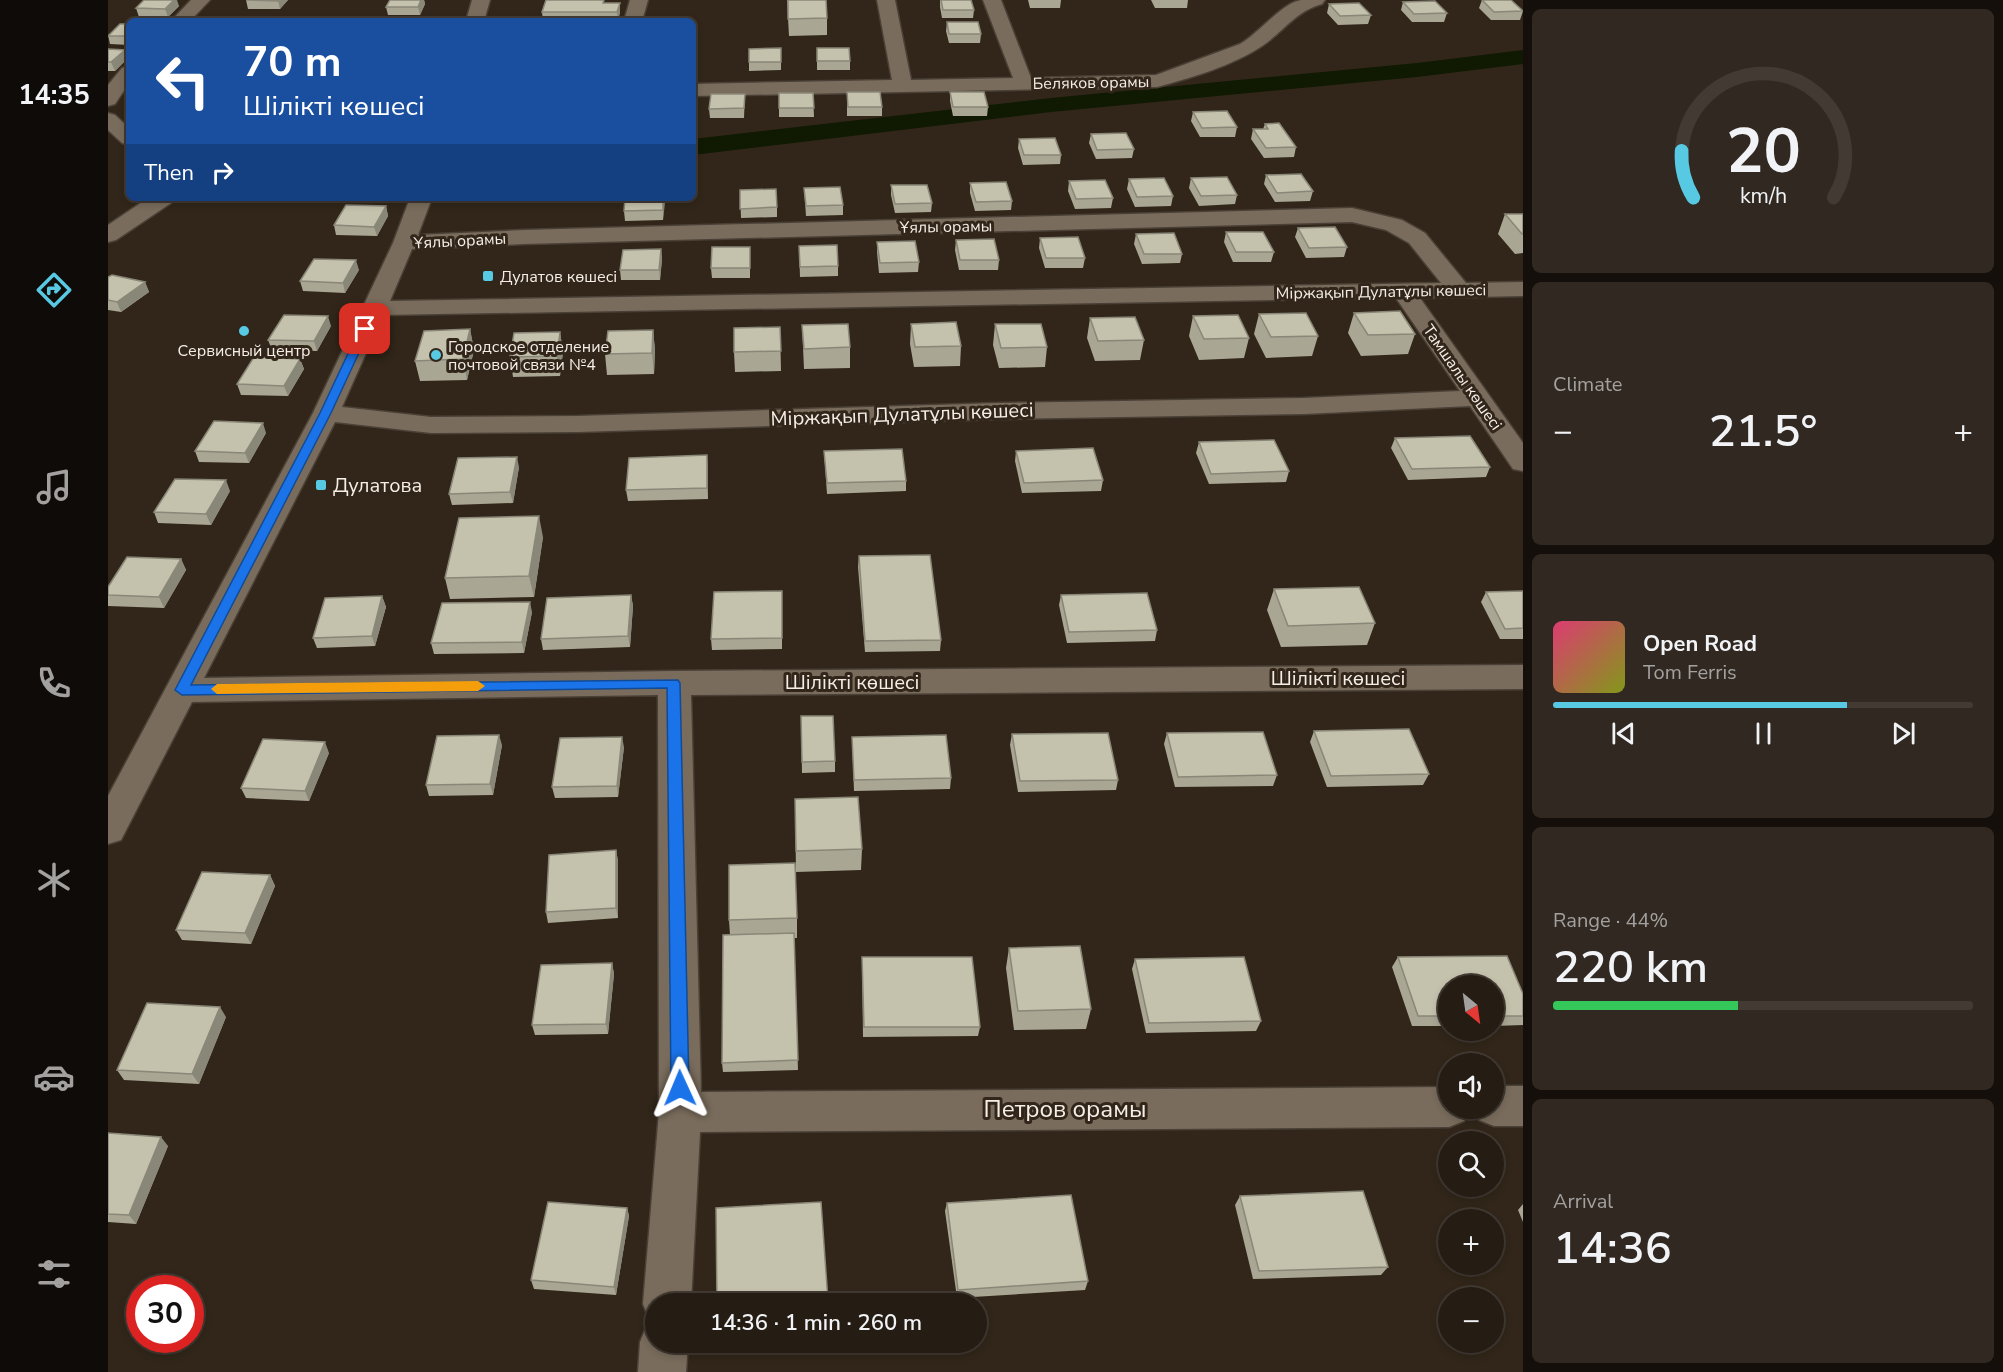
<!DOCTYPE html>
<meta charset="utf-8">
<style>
:root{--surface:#251c13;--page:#312921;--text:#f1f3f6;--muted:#a3a1a0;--line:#423a33;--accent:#58c9e3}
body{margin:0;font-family:"Nunito Sans",sans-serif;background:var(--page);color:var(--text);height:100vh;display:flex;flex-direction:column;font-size:22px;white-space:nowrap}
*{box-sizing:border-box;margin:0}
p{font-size:20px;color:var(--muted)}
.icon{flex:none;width:33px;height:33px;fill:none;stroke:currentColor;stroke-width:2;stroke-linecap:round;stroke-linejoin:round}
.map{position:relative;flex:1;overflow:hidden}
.sheet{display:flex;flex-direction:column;gap:9px;padding:9px;background:#140f0a;width:480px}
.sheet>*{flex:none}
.hud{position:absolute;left:18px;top:18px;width:570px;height:183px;border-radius:9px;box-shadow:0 3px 9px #0003,0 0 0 2px var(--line);background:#1a4fa0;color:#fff;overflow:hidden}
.needle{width:39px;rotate:151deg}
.buttons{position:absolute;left:1330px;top:975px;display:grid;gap:12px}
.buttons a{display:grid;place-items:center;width:66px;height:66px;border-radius:50%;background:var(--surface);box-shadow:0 3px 9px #0003,0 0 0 2px var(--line);font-size:30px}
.speed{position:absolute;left:18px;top:1275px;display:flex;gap:12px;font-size:30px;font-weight:700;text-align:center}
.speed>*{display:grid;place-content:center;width:78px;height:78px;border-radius:50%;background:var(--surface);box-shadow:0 3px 9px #0003,0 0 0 2px var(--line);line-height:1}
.speed .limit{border:9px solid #d22;background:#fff;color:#111}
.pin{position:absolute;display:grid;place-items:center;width:51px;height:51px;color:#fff;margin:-26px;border-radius:12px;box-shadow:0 3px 9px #0006}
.me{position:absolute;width:66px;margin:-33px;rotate:359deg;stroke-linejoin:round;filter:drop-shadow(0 0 4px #0008)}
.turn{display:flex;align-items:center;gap:21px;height:126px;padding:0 18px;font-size:27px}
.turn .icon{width:78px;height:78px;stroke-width:2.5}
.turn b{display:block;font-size:42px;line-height:51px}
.then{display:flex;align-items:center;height:57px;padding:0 18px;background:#0003;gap:12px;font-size:22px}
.big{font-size:45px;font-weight:600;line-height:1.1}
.sheet .widget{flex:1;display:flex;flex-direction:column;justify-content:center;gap:9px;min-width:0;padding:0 21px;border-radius:9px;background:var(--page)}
.sheet .dial{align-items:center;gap:0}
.dial svg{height:156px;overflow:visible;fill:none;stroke:var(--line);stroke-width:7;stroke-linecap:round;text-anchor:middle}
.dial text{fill:var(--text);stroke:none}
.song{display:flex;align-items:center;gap:18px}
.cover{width:72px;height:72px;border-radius:9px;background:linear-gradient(135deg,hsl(340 70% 55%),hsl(70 70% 35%))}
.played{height:6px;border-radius:3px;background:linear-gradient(90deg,var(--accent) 70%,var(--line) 70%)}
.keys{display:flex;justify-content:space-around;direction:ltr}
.heat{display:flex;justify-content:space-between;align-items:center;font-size:33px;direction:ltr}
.charge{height:9px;border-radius:4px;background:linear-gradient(90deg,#34c759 44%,var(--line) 0)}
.trip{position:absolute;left:537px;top:1293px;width:342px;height:60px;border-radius:30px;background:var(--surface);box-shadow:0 3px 9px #0003,0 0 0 2px var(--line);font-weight:600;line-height:60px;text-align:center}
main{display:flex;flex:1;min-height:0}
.tabs{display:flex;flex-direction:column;width:108px;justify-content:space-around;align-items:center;background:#0f0b08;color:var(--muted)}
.tabs .icon{width:42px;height:42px}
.tabs .current{color:var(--accent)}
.tabs b{font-size:27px;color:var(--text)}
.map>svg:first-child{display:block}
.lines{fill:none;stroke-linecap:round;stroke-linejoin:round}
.canal{fill:#101a03;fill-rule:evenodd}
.minor-casing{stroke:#4a4036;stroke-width:3}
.minor{fill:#796c5c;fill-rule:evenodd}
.wall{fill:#a9a694}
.shaded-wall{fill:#898778}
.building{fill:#c4c1ac;stroke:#898778;stroke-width:1.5}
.route{fill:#1a73e8;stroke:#114b97;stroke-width:1.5}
.slow{fill:#f59e0b}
.poi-dot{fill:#58c9e3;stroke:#312619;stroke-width:2}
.labels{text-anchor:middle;stroke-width:6;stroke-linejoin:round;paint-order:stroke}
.far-street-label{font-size:16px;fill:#f6eee6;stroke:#312619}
.far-poi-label{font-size:16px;fill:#f6eee6;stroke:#312619;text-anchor:start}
.street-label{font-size:20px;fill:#f6eee6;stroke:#312619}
.poi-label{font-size:20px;fill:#f6eee6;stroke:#312619;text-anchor:start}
.near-street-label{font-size:24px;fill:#f6eee6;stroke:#312619}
</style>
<main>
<nav class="tabs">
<b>14:35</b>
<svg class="icon current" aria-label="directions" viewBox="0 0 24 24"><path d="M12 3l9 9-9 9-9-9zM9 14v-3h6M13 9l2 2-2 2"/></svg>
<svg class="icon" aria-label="music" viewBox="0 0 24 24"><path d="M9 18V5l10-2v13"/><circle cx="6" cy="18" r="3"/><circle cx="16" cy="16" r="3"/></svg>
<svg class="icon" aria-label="phone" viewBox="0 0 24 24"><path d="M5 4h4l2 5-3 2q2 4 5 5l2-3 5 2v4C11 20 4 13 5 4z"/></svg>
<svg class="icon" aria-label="climate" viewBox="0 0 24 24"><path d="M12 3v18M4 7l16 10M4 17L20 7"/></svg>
<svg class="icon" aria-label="car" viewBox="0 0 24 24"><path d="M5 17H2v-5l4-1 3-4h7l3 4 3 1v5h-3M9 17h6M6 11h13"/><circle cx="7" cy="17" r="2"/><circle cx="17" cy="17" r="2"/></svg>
<svg class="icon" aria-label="filters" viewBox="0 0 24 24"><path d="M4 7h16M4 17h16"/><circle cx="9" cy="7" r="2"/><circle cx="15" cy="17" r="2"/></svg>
</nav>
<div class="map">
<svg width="1415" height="1372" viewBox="0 0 1415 1372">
<rect width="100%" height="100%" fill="#312619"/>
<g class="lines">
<path class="canal" d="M1415 50V64L1309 77 943 112 585 155V139L943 98 1309 63Z"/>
<g class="minor-casing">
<path id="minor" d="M83 0H102L82 21H63Z
M364 0H382L376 21H358Z
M522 0H540L534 21H516Z
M769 0H787L803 80 905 78 875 0H893L923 78 1048 75 1132 44C1150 34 1174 3 1193 0 1200 0 1209 0 1217 0L1214 4C1188 11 1175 32 1154 46 1124 66 1083 78 1049 87L585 96V84L784 80Z
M21 66V83L7 104 0 106V85L14 68Z
M0 113 7 115 21 128V145L14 143 0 130Z
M40 198H66L63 203 8 240 0 242V225Z
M302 198H324L310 235 416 230 1244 208 1294 220 1317 233 1358 283 1415 282V296L1312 298 1415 443V471L1405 469 1362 406 1196 414 893 419 470 432 323 433 227 422 96 678 566 671 1415 665V689L583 695 593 1092 1341 1087V1108H1362L1356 1121 1341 1127 592 1132 583 1304H548V1342H580L578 1372H530L532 1342 539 1325 546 1322 542 1321 535 1304 551 1112 550 695 84 702 13 840 0 844V796L205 413 285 243ZM1244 222 1278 230 1301 243 1333 283 282 301 304 249 416 244ZM1288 298 1352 391 1196 398 893 403 470 416 323 417 234 407 275 315Z
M1386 1086H1415V1126H1386L1371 1120 1366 1108H1386Z"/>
</g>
<use href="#minor" class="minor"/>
</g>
<path class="wall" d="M138 0H180L172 9H140Z
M282 0H316L317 4 312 15H280L278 7Z
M679 0H718L719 18V35L681 36Z
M832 0H863L866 10 865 18H834L832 7Z
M920 0H953L952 8H922Z
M1043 0H1080L1079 8H1047Z
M1374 0 1415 11 1412 20H1383L1371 8Z
M1295 2 1339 13 1336 22H1304L1293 10Z
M498 3H512V12L510 21H435L434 12Z
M1221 4 1263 15 1260 24 1230 25 1219 13Z
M71 6 60 17H31L28 8Z
M839 22 873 34 872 43H841L838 31Z
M21 24V45L2 44 0 35Z
M673 48V70L641 71V62Z
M709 48 742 61V70H709Z
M0 49 17 50 20 58 7 71H0Z
M739 92 774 107V116H739Z
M842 92 880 107 879 116H845L842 101Z
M671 93H705L706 117H671Z
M637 94 636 118H602L601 109Z
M1085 112 1129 127 1127 137H1092L1083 121Z
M1157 124 1188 147 1186 157 1156 158 1143 139 1145 129H1155Z
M983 134 1026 149 1024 158 988 159 981 143Z
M911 139 953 155 952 164 915 165 910 148Z
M1158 175 1205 191 1202 201 1167 202 1156 184Z
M1083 178 1129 195 1127 204 1091 206 1081 188Z
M1021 179 1065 196 1063 206 1027 207 1019 189Z
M961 181 1005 198 1003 208 967 209 960 191Z
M862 183 904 201 903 210 867 211 862 193Z
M783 185 824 203 823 212 787 213 783 195Z
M696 188 735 205V215L698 216Z
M632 190 669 207V217L633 218Z
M517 198H556L555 220 517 221 516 211Z
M278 206 280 216 269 236 228 235 226 225Z
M1397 214H1415V253L1407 254 1390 234Z
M1190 228 1239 247 1236 257 1198 258 1187 237Z
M1118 232 1166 252 1163 262H1125L1116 242Z
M1028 234 1074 254 1072 263 1034 264 1026 244Z
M932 238 977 258 975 268H937L931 248Z
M848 240 891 260 890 270H851L847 250Z
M769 242 811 262 810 272 771 273 769 252Z
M691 246 730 266V276L692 277Z
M642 247V278H604L603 268Z
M553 249 554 259 552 280H513L512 270Z
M251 270 237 293 195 291 192 281Z
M0 277 37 282 41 292 13 312 0 310Z
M1246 313 1307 334 1300 354 1253 356 1240 333Z
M1151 314 1210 336 1204 356 1158 358 1146 334Z
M1085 316 1141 338 1136 358 1091 360 1081 336Z
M982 318 1036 340 1032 360 987 361 979 338Z
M803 324 853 346 852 366 806 367 802 344Z
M887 324 939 347 937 367 891 368 885 345Z
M694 325 742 347V368L696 369Z
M223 326 209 351 164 350 160 340Z
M672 327 673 371 627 372 626 352Z
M362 329 366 350 359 380 312 381 307 361Z
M545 330 547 350 546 374 499 375 497 354Z
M452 332 455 352 452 376 405 377 402 357Z
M192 359 196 369 180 396 133 395 129 384Z
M158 433 141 463 91 462 87 451Z
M1287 438 1382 467 1378 477 1300 480 1283 448Z
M1091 442 1181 471 1178 482 1101 484 1088 453Z
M716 451 798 481V491L719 494Z
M908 451 995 480 993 491 914 493 907 461Z
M600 466V499L520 501 518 490Z
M411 467 405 503 344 505 341 494Z
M122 491 103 525 50 523 46 512Z
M435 537 426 597 342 599 337 578Z
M751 556 833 640 832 651 757 652 750 567Z
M73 559 78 570 56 608 0 606V587Z
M1166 589 1267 623 1259 645 1173 647 1159 610Z
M674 591V649L604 650 603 639Z
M1415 591V639H1392L1373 602 1378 592Z
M523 595 525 606 522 647 435 650 433 639Z
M953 595 1049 630 1047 641 959 643 951 605Z
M274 596 278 607 267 646 209 648 205 638Z
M424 612 416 653 326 654 323 643Z
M693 716 727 761V772L694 773Z
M1206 731 1321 774 1315 785 1219 787 1202 742Z
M1059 733 1169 775 1165 786 1067 787 1056 744Z
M904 734 1010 780 1008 790 910 792 902 745Z
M744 737 843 778 842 789 746 791Z
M394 745 385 795 321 796 318 785Z
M516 747 510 797 447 798 444 787Z
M221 753 201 801 138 798 133 788Z
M687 799 754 849 753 870 688 872Z
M508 850 510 861V918L440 923 438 912Z
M162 875 167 886 143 944 74 940 68 930Z
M689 918V938H686L690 1070 615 1072 614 1063 622 935 621 920Z
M901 948 983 1009 978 1029 906 1030 898 968Z
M1399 956 1415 994V1025L1386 1026V986H1341V1026H1304L1284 967 1290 957Z
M754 957 872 1027 870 1036 755 1037Z
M1027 959 1153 1021 1148 1031 1038 1033 1024 969Z
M504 963 506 974 500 1034 427 1035 424 1025Z
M118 1017 91 1084 16 1080 9 1070Z
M0 1133 60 1146 28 1224 0 1222Z
M1132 1196 1280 1267 1273 1275 1145 1279 1127 1205Z
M713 1202 720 1304H609Z
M839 1203 980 1281 977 1290 849 1298 837 1211Z
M1415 1204V1222L1410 1210Z
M519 1208 521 1216 508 1295 426 1289 423 1280Z"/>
<path class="shaded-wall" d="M66 0H69L71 6 60 17 57 9Z
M170 0H180L172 9 170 1Z
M313 0H316L317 4 312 15 310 7Z
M512 3V12L510 21 509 12Z
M17 50 20 58 7 71 3 62Z
M555 198H556L557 203 555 220Z
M278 206 280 216 269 236 266 227Z
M553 249 554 259 552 280 551 270Z
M248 260 251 270 237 293 235 283Z
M37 282 41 292 13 312 9 302Z
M220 316 223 326 209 351 206 341Z
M362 329 366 350 359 380 355 359Z
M545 330 547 350 546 374 544 353Z
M452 332 455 352 452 376 449 356Z
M192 359 196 369 180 396 176 386Z
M155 423 158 433 141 463 137 453Z
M599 455 600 466V499L599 488Z
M409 457 411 467 405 503 402 492Z
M118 480 122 491 103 525 98 514Z
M431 516 435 537 426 597 421 576Z
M73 559 78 570 56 608 51 597Z
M523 595 525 606 522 647 520 636Z
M274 596 278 607 267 646 264 636Z
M422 602 424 612 416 653 414 642Z
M391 735 394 745 385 795 382 784Z
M514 737 516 747 510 797 509 786Z
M217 742 221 753 201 801 197 791Z
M508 850 510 861V918L508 908Z
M162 875 167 886 143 944 137 933Z
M504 963 506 974 500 1034 498 1024Z
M112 1007 118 1017 91 1084 84 1074Z
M53 1137 60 1146 28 1224 21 1215Z
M519 1208 521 1216 508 1295 506 1287Z"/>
<path class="building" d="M36 0H66L57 9 28 8Z
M138 0H170V1Z
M282 0H313L310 7H278Z
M438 0H496L495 3H512L509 12H434Z
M680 0H718L719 18 680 19Z
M833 0H863L866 10H835Z
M1374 0H1403L1415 11 1386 12Z
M1327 1 1339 13 1306 14 1295 2Z
M1251 3 1263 15 1232 16 1221 4Z
M120 17H153L149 21H116Z
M839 22H870L873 34H841Z
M12 24H21V36H0Z
M673 48V62H641V49Z
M709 48H741L742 61H709Z
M0 49 17 50 3 62H0Z
M739 92H772L774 107H740Z
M842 92H876L880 107H845Z
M671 93H705L706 108H671Z
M603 94H637L636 108 601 109Z
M1119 111 1129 127 1094 128 1085 112Z
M1171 123 1188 147 1158 148 1145 129H1160L1157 124Z
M1018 133 1026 149 989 150 983 134Z
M947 138 953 155H916L911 139Z
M1193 174 1205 191 1169 193 1158 175Z
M1119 177 1129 195 1093 196 1083 178Z
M1056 178 1065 196 1029 197 1021 179Z
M997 180 1005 198 968 199 961 181Z
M898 182 904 201 868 202 862 183Z
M783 185H819L824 203 787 204Z
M732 187 735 205 698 206 696 188Z
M668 189 669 207 632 209V190Z
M517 198H555V210L516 211Z
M238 205 278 206 266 227 226 225Z
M1397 214H1415V234H1414Z
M1227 227 1239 247 1201 248 1190 228Z
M1118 232H1155L1166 252H1128Z
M1066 233 1074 254H1036L1028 234Z
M970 237 977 258H938L932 238Z
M886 239 891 260H852L848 240Z
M807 241 811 262 772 263 769 242Z
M729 245 730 266 692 267 691 246Z
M604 247H642V268H603Z
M553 249 551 270H512L515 250Z
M206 259 248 260 235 283 192 281Z
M4 275 37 282 9 302 0 300V277Z
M1292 311 1307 334 1260 335 1246 313Z
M1198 313 1210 336 1163 337 1151 314Z
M176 315 220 316 206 341 160 340Z
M1130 315 1141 338 1096 339 1085 316Z
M1027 317 1036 340 990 341 982 318Z
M848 322 853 346 807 347 803 324Z
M740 324 742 347 696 349 694 325Z
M887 324H933L939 347 893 348Z
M672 327 673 351 626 352V328Z
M362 329 355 359 307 361 316 331Z
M545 330 544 353 497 354 500 331Z
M452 332 449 356 402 357 406 333Z
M146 357 192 359 176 386 129 384Z
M106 421 155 423 137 453 87 451Z
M1362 436 1382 467 1304 469 1287 438Z
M1166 440 1181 471 1103 474 1091 442Z
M985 448 995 480 916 483 908 451Z
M794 449 798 481 719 483 716 451Z
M599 455V488L518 490 521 458Z
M409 457 402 492 341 494 350 458Z
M67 479 118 480 98 514 46 512Z
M431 516 421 576 337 578 351 518Z
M822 555 833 640 757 641 751 556Z
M19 557 73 559 51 597 0 595V587Z
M1251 587 1267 623 1180 626 1166 589Z
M674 591V638L603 639 606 592Z
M1415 591V628L1397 629 1378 592Z
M1039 593 1049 630 961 632 953 595Z
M523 595 520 636 433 639 439 598Z
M274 596 264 636 205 638 217 598Z
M422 602 414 642 323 643 334 603Z
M693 716H725L727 761 694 762Z
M1301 729 1321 774 1223 776 1206 731Z
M1155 732 1169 775 1070 777 1059 733Z
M1000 733 1010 780 912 781 904 734Z
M391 735 382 784 318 785 329 736Z
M838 735 843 778 746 780 744 737Z
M514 737 509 786 444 787 452 738Z
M155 739 217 742 197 791 133 788Z
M750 797 754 849 688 851 687 799Z
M508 850V908L438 912 441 855Z
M687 863 689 918 621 920V865Z
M94 872 162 875 137 933 68 930Z
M686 933 690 1060 614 1063 615 935Z
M972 946 983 1009 910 1011 901 948Z
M1399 956 1415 994V1016H1386V986H1341V1016H1310L1290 957Z
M754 957H864L872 1027H756Z
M1136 957 1153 1021 1041 1023 1027 959Z
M504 963 498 1024 424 1025 433 965Z
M39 1003 112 1007 84 1074 9 1070Z
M0 1133 53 1137 21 1215 0 1214Z
M1255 1191 1280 1267 1151 1271 1132 1196Z
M963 1195 980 1281 850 1290 839 1203Z
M440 1202 519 1208 506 1287 423 1280Z
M713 1202 720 1301 677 1304H609L608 1208Z"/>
<path class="route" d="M253 326 262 329 223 413 83 685 570 680 572 683 581 1088 578 1094 572 1096 566 1094 563 1088 559 688 74 695 67 690 212 413Z"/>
<path class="slow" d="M370 681 377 686 370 691 109 694 103 689 109 684Z"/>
<g class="poi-dot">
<rect x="374" y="270" width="12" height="12" rx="3"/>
<circle cx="136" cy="331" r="6"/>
<circle cx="328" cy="355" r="6"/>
<rect x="207" y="479" width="12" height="12" rx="3"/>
</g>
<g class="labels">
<g class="far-street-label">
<text transform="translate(983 82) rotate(-1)" y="6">Беляков орамы</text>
<text transform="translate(838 226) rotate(-1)" y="6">Ұялы орамы</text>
<text transform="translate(352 240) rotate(-3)" y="6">Ұялы орамы</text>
<text transform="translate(1273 291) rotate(-1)" y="6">Міржақып Дулатұлы көшесі</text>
<text transform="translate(1355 377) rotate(55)" y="6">Тамшалы көшесі</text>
</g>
<g class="far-poi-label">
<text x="392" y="282">Дулатов көшесі</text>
<text x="340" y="352">Городское отделение<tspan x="340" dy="18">почтовой связи №4</tspan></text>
<text x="136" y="356" text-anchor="middle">Сервисный центр</text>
</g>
<g class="street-label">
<text transform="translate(794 414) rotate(-2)" y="7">Міржақып Дулатұлы көшесі</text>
<text x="1230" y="685">Шілікті көшесі</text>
<text x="744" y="689">Шілікті көшесі</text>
</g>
<g class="poi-label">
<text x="225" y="492">Дулатова</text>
</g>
<g class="near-street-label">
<text x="957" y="1117">Петров орамы</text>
</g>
</g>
</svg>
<div class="buttons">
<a><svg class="needle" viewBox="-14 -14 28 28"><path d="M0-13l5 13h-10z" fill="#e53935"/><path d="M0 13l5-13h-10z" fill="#a3a1a0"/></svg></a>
<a><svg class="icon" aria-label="sound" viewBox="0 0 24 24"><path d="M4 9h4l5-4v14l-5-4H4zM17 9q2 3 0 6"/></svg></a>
<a><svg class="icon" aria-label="search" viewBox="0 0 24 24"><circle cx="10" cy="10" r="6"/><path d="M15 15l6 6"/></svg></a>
<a>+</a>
<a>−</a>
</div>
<div class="speed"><div class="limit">30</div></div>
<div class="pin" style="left:257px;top:329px;background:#d93025"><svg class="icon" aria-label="arrive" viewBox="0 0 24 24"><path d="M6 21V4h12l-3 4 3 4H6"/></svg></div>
<svg class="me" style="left:572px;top:1088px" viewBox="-20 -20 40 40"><path d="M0-17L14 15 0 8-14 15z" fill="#1a73e8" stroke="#fff" stroke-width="4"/></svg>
<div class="trip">14:36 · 1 min · 260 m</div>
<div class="hud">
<div class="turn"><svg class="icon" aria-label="left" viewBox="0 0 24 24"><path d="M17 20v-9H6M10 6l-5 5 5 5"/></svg><div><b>70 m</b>Шілікті көшесі</div></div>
<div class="then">Then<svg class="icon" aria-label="right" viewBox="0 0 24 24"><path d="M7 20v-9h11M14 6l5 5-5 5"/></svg></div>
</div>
</div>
<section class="sheet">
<div class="widget dial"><svg viewBox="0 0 100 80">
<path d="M14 69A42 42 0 1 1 86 69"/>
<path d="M14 69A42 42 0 0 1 8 45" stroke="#58c9e3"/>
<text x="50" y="56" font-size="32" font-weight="700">20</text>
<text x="50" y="72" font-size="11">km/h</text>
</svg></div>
<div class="widget"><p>Climate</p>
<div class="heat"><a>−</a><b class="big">21.5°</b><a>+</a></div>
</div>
<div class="widget">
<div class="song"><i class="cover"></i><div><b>Open Road</b><p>Tom Ferris</p></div></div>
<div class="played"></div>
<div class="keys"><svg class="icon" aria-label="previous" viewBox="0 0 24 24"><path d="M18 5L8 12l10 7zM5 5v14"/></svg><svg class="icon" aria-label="pause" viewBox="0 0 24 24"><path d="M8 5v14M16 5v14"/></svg><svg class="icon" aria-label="next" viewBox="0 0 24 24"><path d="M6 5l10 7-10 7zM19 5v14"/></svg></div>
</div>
<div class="widget"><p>Range · 44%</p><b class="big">220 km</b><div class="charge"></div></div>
<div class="widget"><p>Arrival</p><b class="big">14:36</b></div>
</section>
</main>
